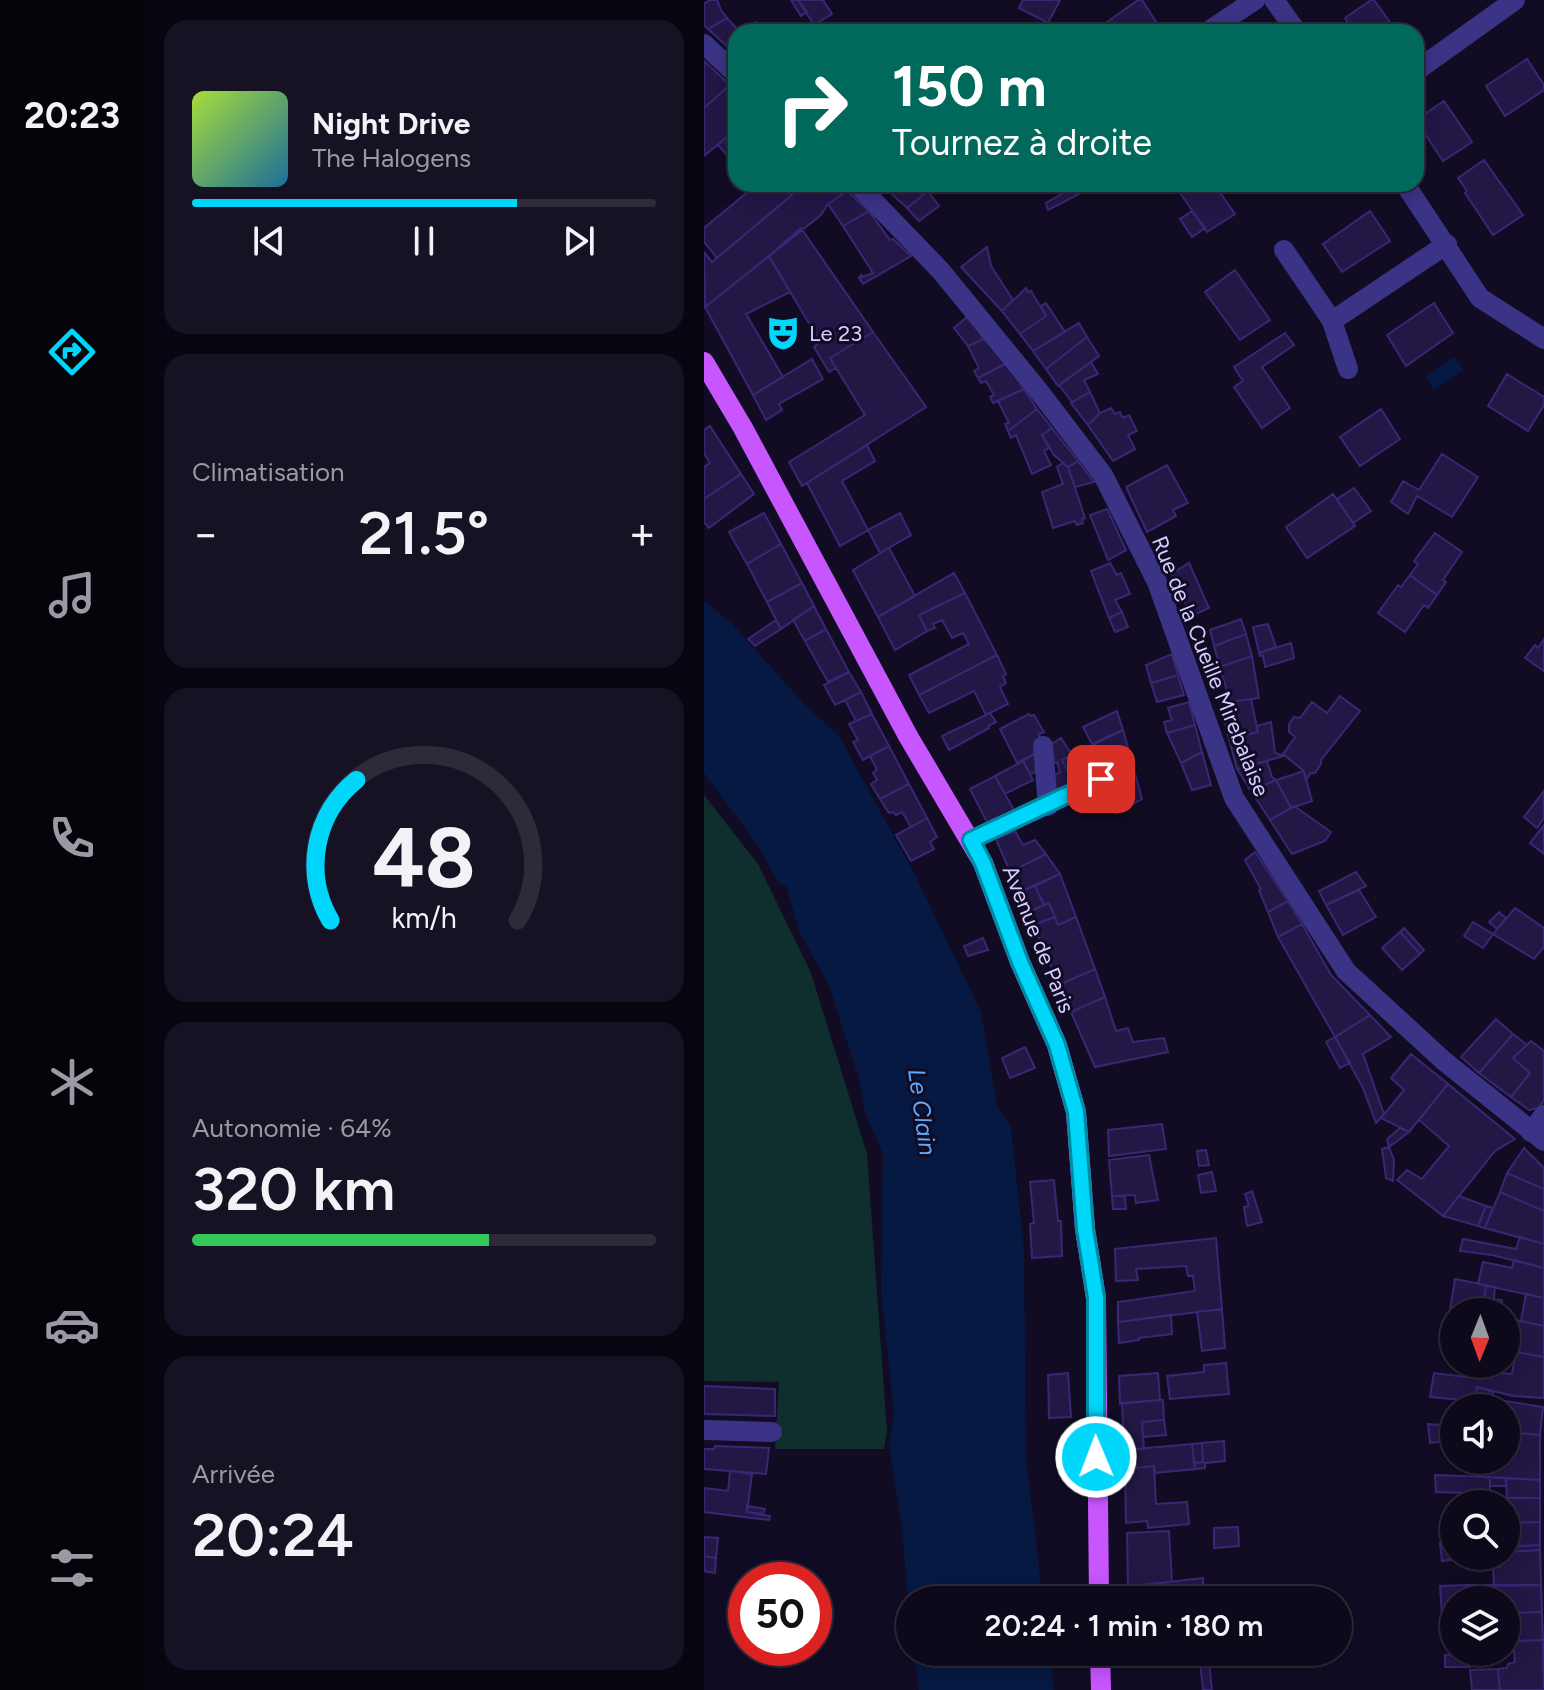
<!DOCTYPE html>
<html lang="fr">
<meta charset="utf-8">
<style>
:root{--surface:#0d091b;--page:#161224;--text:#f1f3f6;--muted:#9a9aa3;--line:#2d2a3a;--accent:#00d5fa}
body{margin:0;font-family:Figtree,sans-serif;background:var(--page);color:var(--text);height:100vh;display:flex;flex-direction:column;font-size:30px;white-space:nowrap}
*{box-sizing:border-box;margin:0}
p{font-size:26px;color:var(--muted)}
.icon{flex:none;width:44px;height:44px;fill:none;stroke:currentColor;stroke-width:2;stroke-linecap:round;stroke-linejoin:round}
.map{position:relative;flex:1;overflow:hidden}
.drawer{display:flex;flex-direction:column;gap:20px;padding:20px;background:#07050f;width:560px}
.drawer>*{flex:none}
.banner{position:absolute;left:24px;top:24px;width:696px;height:168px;border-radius:24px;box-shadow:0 4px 20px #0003,0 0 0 2px var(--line);background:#00695c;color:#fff;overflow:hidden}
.needle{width:52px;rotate:181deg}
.fabs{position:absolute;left:736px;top:1298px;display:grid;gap:16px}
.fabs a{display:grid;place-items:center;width:80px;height:80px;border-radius:50%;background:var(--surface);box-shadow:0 4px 20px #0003,0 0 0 2px var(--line);font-size:40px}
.speed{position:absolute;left:24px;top:1562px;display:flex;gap:16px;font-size:40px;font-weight:700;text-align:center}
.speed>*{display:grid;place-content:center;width:104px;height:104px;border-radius:50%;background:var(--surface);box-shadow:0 4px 20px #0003,0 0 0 2px var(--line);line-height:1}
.speed .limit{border:12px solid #d22;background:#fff;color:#111}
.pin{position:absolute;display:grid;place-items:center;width:68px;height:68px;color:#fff;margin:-34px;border-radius:16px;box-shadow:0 4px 12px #0006}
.me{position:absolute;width:88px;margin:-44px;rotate:359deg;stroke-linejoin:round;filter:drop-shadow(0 0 6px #0008)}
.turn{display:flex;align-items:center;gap:28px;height:168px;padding:0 32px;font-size:36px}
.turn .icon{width:104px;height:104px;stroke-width:2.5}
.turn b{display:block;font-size:56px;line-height:68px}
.big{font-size:60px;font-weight:600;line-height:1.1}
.drawer .tile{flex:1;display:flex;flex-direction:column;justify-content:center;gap:12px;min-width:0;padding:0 28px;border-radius:24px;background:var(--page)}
.drawer .dial{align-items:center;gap:0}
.dial svg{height:208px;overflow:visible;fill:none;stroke:var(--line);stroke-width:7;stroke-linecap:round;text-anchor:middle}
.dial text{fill:var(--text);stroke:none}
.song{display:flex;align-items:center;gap:24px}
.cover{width:96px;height:96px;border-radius:12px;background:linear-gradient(135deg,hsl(80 70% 55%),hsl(200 70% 35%))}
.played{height:8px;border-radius:4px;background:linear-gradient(90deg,var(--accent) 70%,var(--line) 70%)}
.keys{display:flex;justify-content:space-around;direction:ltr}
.heat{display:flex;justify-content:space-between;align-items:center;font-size:44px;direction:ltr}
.charge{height:12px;border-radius:6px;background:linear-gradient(90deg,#34c759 64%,var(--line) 0)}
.trip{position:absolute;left:192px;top:1586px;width:456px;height:80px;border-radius:40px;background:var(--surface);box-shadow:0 4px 20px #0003,0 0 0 2px var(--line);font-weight:600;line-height:80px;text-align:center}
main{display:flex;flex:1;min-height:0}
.tabs{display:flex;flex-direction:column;width:144px;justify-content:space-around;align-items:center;background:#05040b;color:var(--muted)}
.tabs .icon{width:56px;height:56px}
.tabs .current{color:var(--accent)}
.tabs b{font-size:36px;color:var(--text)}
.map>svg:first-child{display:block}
.green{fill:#0f2e2e}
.water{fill:#061943}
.building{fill:#231746;stroke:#3a2774;stroke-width:2}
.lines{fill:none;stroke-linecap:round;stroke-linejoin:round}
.minor{stroke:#3b3486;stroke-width:20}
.major{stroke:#c856ff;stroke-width:20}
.route-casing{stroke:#008aa2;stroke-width:20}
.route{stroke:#00d5fa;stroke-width:14}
.labels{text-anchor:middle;stroke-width:6;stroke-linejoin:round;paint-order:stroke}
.poi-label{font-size:22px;fill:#d7cfff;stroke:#110c24;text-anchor:start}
.street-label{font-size:22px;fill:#d7cfff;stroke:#110c24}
.water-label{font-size:24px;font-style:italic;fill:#5dacff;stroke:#110c24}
</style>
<main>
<nav class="tabs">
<b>20:23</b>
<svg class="icon current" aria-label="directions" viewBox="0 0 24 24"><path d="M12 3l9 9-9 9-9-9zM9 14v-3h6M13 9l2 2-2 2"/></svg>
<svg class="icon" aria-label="music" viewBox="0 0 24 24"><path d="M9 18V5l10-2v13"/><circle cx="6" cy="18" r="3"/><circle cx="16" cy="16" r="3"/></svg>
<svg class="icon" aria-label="phone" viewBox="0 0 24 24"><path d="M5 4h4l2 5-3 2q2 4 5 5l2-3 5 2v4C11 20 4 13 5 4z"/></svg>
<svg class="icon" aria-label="climate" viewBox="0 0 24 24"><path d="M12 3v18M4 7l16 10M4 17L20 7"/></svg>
<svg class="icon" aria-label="car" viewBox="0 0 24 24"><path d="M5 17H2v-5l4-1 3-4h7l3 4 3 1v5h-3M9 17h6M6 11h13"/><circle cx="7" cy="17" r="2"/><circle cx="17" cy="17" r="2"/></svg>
<svg class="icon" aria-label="filters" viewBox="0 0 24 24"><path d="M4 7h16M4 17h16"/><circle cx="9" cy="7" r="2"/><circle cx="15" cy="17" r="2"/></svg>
</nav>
<section class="drawer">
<div class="tile">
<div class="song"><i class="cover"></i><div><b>Night Drive</b><p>The Halogens</p></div></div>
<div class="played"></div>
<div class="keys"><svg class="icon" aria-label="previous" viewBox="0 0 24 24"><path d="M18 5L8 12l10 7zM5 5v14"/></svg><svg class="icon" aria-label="pause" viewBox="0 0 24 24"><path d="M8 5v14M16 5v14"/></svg><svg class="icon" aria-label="next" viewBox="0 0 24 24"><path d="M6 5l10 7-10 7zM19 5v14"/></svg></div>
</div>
<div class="tile"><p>Climatisation</p>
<div class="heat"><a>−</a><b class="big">21.5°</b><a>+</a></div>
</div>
<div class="tile dial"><svg viewBox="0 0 100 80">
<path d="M14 69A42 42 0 1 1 86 69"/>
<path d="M14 69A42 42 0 0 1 24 15" stroke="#00d5fa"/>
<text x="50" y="56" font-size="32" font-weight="700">48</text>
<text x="50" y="72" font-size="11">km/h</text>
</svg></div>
<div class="tile"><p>Autonomie · 64%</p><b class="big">320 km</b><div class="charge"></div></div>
<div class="tile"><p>Arrivée</p><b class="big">20:24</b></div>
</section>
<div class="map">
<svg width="840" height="1690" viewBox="0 0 840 1690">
<rect width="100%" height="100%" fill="#110c24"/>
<path class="green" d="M0 795 54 864 107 973 163 1154 183 1431 180 1449H71L75 1382 0 1381Z"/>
<path class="water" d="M750 357 759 370 730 390 721 377Z
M0 600 28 624 100 704 135 736 210 873 277 1012 293 1105 307 1128 320 1250 322 1460 339 1600H206V1624L198 1528 185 1445 190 1413 177 1291 179 1154 161 1112 155 1079 125 985 96 933 82 886 75 883 53 844 0 773Z
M210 1652H345L350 1690H215Z"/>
<path class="building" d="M6 0H13L17 10 23 18 4 29 0 25V4Z
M87 0H94L103 12 97 16Z
M94 0H119L128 14 110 25Z
M319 0H356L344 23 315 8Z
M434 0H438L456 28 451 32H389Z
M667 0H670L693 32H650L641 18Z
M23 18 36 32H32V37L24 47 4 29Z
M52 22 61 32H37L44 27Z
M823 59 840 85V90L801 116 782 86Z
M0 61 26 85 0 108Z
M26 85 32 90V145L24 136 0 156V108Z
M740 101 768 142 739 161 712 120Z
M24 136 32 145V165L14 145Z
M780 160 819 215 789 235 761 193 763 191 754 178Z
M50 184H77L88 195 13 258 0 242V228L51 186Z
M77 184H136L143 191 124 204 117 215 1 307 0 252 8 262 88 195Z
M177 184H217L224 191 203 208Z
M489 184H510L531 214 503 232 476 193Z
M372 186 375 194 344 210 342 203Z
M143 191 165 211 139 226 124 204Z
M224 191 235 206 215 221 203 208Z
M165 211 186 240 189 239 207 256 159 284 155 278 157 275 158 277 169 273 139 226Z
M488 211 501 228 488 237 476 219Z
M666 211 686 241 638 272 619 244Z
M97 228 169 332 126 358 132 368 125 372 110 347 116 342 65 256Z
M283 247 287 266 309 300 298 311 257 267Z
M65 256 86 292 42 314 79 377 49 395 1 307Z
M531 270 566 320 536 340 501 292Z
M322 288 324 292 327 291 342 316 316 334 298 311Z
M342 303 361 332 329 351 316 334 342 316 337 306Z
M730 303 749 333 702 366 683 335Z
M263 317 284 337 264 346 250 328Z
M375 323 383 337 342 369 329 351Z
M169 332 222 407 98 486 85 462 161 415 126 358Z
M581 333 590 345 558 367 586 408 558 428 530 387 539 381 530 367Z
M284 337 303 363 274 378 270 371 275 368 264 346Z
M383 337 395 356 354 386 342 369Z
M108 359 119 379 75 404 78 410 62 420 49 395Z
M387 362 394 374 380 380 386 392 368 402 355 385Z
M303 363 320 389 289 403 286 397 290 395 282 381 277 383 274 378Z
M803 374 840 397V405L824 431 784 406Z
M320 389 333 409 304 431 301 424 305 423 294 401Z
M386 392 396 413 384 425 367 403Z
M407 408 411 414 416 412 419 418 425 415 433 431 424 435 431 449 409 461 384 425 396 413Z
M333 409 348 428 338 435 345 448 340 451 347 465 328 474 312 435 307 438 304 431Z
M677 409 696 439 656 466 636 437Z
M6 426 37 474 0 499V467L6 463 0 453V430Z
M348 428 374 461 364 467 350 455 338 435Z
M163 445 171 461 138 481 164 530 136 546 103 483Z
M738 454 774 477 748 517 713 496 704 514 687 502 699 481 715 490Z
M374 461 390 482 371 487 364 467Z
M359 463 364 467 381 518 378 519 379 523 373 525 371 521 349 528 338 492 359 484 353 467Z
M463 465 484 503 469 510 472 516 443 532 422 487Z
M37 474 50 494 5 528 0 522V499Z
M650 488 667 511 649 523 633 499Z
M629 494 651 526 603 558 582 527Z
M403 509 422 550 404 560 386 515Z
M60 513 77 544 43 564 25 532Z
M196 513 207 535 176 553 164 530Z
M731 533 758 552 739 580 742 582 733 595 706 575 714 564 710 561Z
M77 544 98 583 63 602 43 564Z
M185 548 211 596 174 617 149 570Z
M406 563 413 575 417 573 426 594 411 600 418 612 405 618 387 571Z
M485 563 505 608 487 616 467 574Z
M250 573 261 593 215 615 223 631 191 650 174 617Z
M706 575 733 595 724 608 720 605 701 632 674 613 694 585 697 587Z
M98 583 110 606 77 629 63 602Z
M261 593 293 655 215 695 205 675 265 644 259 633 248 638 238 620 229 624 231 628 223 631 215 615Z
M110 606 122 629 101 641 89 620Z
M418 612 424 627 411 632 405 618Z
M537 619 542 634 510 646 506 630Z
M72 620 77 629 51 646 44 639Z
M564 624 572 647 555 653 549 627Z
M122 629 145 672 124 682 101 641Z
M542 634 548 656 516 667 510 646Z
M840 639V671L821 658 831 645 834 648Z
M587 643 590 658 561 667 559 655 556 656 555 653Z
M468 654 474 675 447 683 442 665Z
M293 655 302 674 299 676 302 683 296 687 304 704 282 715 270 691 225 713 215 695Z
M548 656 555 698 526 702 516 667Z
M145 672 157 692 131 705 120 685Z
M474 675 480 695 453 702 447 683Z
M157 692 168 714 152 721 141 700Z
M636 696 656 711 617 760V764L611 773H607L602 780 600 771 579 754 591 737 585 732V724L590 717 596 718 608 702 623 713Z
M547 699 554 732 525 739 516 703Z
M485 702 491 725 463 733 460 722 468 720 464 708Z
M413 711 419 730 388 744 379 727Z
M286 713 292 722 284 726 285 728 245 750 238 736Z
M168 714 185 746 159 760 149 742 154 740 145 724Z
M325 714 327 716 330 715 340 732 335 734 339 749 313 763 296 729Z
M567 722 571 753 580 756 533 769 525 739 554 732 553 726Z
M491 725 498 752 477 763 463 733Z
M419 730 428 762 400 774 390 757 372 766 380 782 371 785 358 760Z
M357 738 368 755 358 760 373 789 350 799 347 777 356 772 353 762 346 765V760L350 758 344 746Z
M185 746 205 784 176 799 167 784 173 780 169 773 173 770 166 756Z
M339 749V769L326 774 319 761Z
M498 752 507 785 488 790 477 763Z
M319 761 329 780 301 794 291 776Z
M563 761 568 777 572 780 547 791 533 769Z
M428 762 438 799 412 813 409 806 418 800 400 774Z
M600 771 608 801 587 808 572 780Z
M291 776 310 810 284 824 266 789Z
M572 780 587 808 566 820 547 791Z
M205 784 223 818 207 827 198 812 192 815 189 812 185 813 176 799Z
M840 791V818L833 828 820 817Z
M590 806 627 832 621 841 588 854 566 820Z
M223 818 233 837 226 842 230 849 207 861 192 835Z
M840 825V854L826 843Z
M311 831 319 845 331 840 342 854 306 872 292 839Z
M551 852 584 901 564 912 555 890 557 889 541 860Z
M342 854 356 874 315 892 306 872Z
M652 872 662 886 622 905 615 891Z
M356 874 372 917 354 925 345 903 340 905 331 886Z
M331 886 340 905 324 912 315 892Z
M655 890 672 917 639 935 622 905Z
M584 901 598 924 574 937 564 912Z
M345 903 351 917 329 925 324 912Z
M811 908 840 928V947L830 959 789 934Z
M795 912 802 918 793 929 785 922Z
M351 917 354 925 372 917 391 969 355 985 329 925Z
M769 922 789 934 779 948 760 936Z
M598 924 627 975 666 1015 631 1037 574 937Z
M700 928 720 950 716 954 696 932Z
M696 932 716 954 698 970 678 948Z
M279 938 284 950 264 956 260 946Z
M391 969 401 997 367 1012 355 985Z
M401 997 412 1031 424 1028 429 1042 460 1038 464 1052 391 1067 367 1012Z
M666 1015 687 1037 659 1054 680 1114 672 1123 659 1088 631 1037Z
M792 1019 809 1034 775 1073 757 1057Z
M809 1034 823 1045 809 1058 826 1073 807 1097 775 1073Z
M631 1037 646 1063 636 1068 622 1042Z
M827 1041 840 1051V1101L834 1108 825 1110 807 1097 826 1073 809 1058Z
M321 1047 331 1068 306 1078 298 1058Z
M707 1054 744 1084 705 1132 677 1118 700 1090 687 1078Z
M744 1084 811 1139 791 1151 739 1216 693 1180 703 1170 718 1179 745 1146 715 1120Z
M458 1124 462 1149 405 1156 404 1130Z
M696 1128 705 1132 685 1147 683 1139Z
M685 1147 690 1160 689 1181 682 1178 678 1149Z
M820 1148 840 1168V1189L803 1173Z
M502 1150 505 1165 495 1166 493 1151Z
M445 1155 454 1200 432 1203 431 1195 408 1196 405 1160Z
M508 1172 512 1191 497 1193 494 1175Z
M803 1173 840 1189V1211L796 1192Z
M350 1180 354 1221H357L358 1256 328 1258 326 1224 330 1223 326 1182Z
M548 1191 558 1222 543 1226 540 1207 545 1206 541 1194Z
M796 1192 840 1211V1244L781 1228Z
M408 1196H421L422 1209H409Z
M755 1196 782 1206 774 1226 739 1216Z
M782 1206 789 1208 781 1228 774 1226Z
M816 1237 840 1244V1268L788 1255 756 1251 759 1239 812 1249Z
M512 1238 518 1309 414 1322V1302L491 1291 489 1276H484L482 1266 432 1269 434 1280 412 1281 411 1249Z
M810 1260 840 1268V1298L774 1284 779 1262 808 1268Z
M751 1279 782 1285 779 1312H750V1335L742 1334Z
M782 1285 791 1287 790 1299 798 1300 797 1312H779Z
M822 1294 840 1298V1326L817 1321Z
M518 1309 521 1348 498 1351 493 1312Z
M467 1315 468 1334 435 1338V1340L415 1343 414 1322Z
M802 1318 840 1326V1357L812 1352 815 1335 802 1333Z
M812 1352 840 1357V1398L809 1396 773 1387 771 1401 726 1397 730 1373 762 1377 764 1370 808 1374Z
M522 1363 525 1394 466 1399 463 1376 500 1372V1365Z
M364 1373 367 1417 345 1418 344 1375Z
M454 1373 456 1400 416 1404 415 1376Z
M0 1386 71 1389V1416L0 1414Z
M773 1387 789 1392 788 1402 771 1401Z
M456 1400H459L460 1420 438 1422 440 1449 420 1450 418 1403Z
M794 1400 839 1407 836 1435 802 1432V1408H793Z
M460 1420 462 1435 439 1437 438 1422Z
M724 1424 750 1426V1440L726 1443Z
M802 1432 836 1435V1480L774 1477 775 1460H802Z
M520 1441 521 1461 501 1463V1468L491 1469 490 1463 499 1462 498 1443Z
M498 1443 499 1462 490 1463 488 1444Z
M488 1444 491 1469 451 1473 450 1466 421 1469 420 1450Z
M11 1446 65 1448 62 1474 0 1469V1449H10Z
M450 1466 452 1504 483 1502 485 1524 444 1528 443 1521 422 1523 421 1469Z
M26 1471 48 1474 43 1512 66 1516 65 1520 0 1512V1488L24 1491Z
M731 1475 786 1477V1498H761V1493L732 1492Z
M786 1477 802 1478V1486H786Z
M802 1478 836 1480V1498H803Z
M775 1498H803V1523L802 1504H776Z
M803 1498H836V1522L803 1523Z
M43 1506 61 1509 59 1514 43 1512Z
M836 1522V1545L802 1547 803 1523Z
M534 1527 535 1546 510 1548V1528Z
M465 1531 468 1582 424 1586 423 1533Z
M0 1537 14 1538 12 1558 0 1556Z
M750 1542V1556H774L738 1561 736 1543Z
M836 1545V1550L802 1552V1547Z
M836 1550 837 1585 790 1586 789 1567H796L794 1556H802V1552Z
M0 1556 12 1558 11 1573 0 1571Z
M499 1578V1600H439L437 1585Z
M762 1585H777L778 1600H763Z
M762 1585 763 1600H750V1615H738L736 1586Z
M777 1585H837L838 1612 808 1613 809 1633H802V1600H778Z
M838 1612 839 1640 809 1641 808 1613Z
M738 1615H750V1635L740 1636Z
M839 1640 840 1690H796L794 1669 803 1668 804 1664 811 1662 809 1641Z
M495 1652H504L508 1690H499Z
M758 1654V1658H765L766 1667H741V1655Z
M794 1669 796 1690H768L766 1670Z"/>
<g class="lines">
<path class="minor" d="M570 0 593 32
M503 32 551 0
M0 44 32 74
M712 71 811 0
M153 184 237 271 334 390 399 475 453 582 530 798 642 971 740 1061 840 1141
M701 184 776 298 840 339
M580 250 628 321 644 369
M628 321 743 244
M339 746 344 806
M267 840 397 779
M827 1132 840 1115
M0 1430 68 1432"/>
<path class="major" d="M0 362 39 428 204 736 279 863 316 962 353 1045 372 1112 381 1229 392 1298 395 1600
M396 1652 397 1690"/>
</g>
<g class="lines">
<g class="route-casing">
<path id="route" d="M392 1457V1298L381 1229 372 1112 353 1045 316 962 279 863 267 840 397 779"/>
</g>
<use href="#route" class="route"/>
</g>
<defs>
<g id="theatre-bare" transform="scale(2.76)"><path d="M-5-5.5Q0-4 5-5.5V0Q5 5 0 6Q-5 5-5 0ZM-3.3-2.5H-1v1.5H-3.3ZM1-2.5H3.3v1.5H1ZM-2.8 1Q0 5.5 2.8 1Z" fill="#00d5fa" stroke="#110c24" stroke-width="2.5" paint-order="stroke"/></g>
</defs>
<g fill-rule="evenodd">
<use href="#theatre-bare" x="79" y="333"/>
</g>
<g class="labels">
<g class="poi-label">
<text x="105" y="341">Le 23</text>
</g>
<g class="street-label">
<text transform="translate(507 666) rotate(68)" y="8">Rue de la Cueille Mirebalaise</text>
<text transform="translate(335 939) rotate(68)" y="8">Avenue de Paris</text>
</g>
<g class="water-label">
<text transform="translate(218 1112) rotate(82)" y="8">Le Clain</text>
</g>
</g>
</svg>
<div class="fabs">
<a><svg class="needle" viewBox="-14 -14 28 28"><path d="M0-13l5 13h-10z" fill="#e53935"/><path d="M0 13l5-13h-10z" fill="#9a9aa3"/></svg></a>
<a><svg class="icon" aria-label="sound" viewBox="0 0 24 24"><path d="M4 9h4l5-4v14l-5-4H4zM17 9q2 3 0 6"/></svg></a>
<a><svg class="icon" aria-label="search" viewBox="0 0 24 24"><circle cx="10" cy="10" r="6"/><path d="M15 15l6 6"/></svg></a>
<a><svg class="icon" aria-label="layers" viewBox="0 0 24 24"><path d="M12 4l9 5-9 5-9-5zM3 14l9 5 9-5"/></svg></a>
</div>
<div class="speed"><div class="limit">50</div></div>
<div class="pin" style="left:397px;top:779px;background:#d93025"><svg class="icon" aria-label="arrive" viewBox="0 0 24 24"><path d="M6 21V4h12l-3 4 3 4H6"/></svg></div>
<svg class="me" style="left:392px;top:1457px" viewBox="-20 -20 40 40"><circle r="17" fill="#00d5fa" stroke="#fff" stroke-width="3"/><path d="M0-11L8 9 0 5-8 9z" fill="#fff"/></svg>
<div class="trip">20:24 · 1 min · 180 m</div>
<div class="banner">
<div class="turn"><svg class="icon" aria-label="right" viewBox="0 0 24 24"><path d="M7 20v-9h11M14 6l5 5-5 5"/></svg><div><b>150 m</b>Tournez à droite</div></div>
</div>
</div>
</main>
